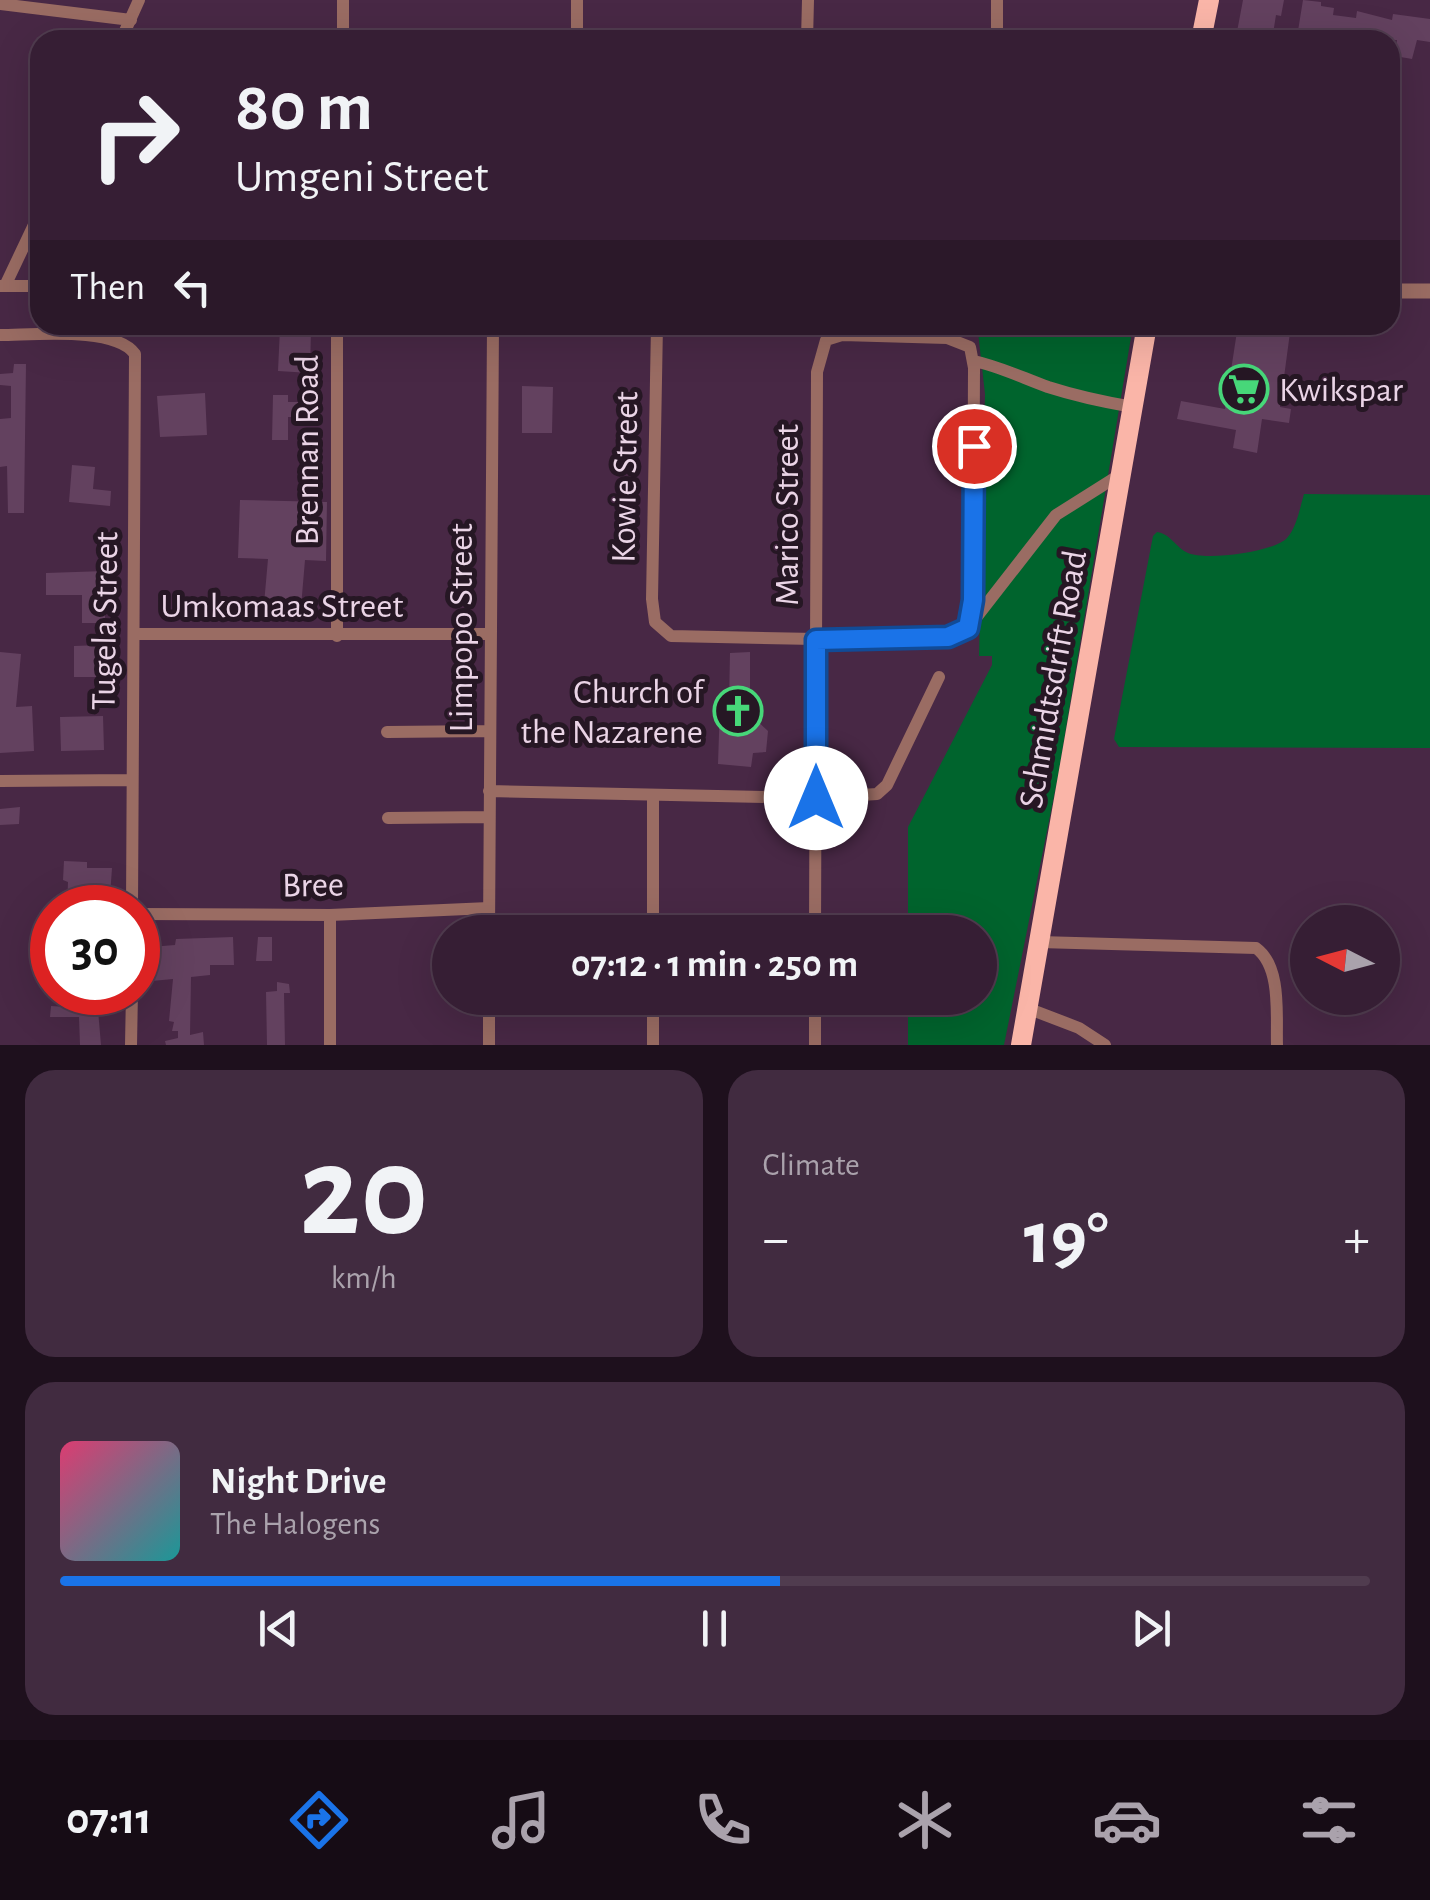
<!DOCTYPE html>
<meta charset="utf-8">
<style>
:root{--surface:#361e34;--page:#412b40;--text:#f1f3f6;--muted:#aaa2ac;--line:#503c4f;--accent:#1a73e8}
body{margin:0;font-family:"Alegreya Sans",sans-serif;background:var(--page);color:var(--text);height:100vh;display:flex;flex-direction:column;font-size:38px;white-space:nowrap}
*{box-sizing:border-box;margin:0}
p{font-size:32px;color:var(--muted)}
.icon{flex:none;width:55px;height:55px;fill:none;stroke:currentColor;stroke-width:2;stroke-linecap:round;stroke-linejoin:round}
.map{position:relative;height:1045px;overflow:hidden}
.panel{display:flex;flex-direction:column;gap:25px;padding:25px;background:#1e101d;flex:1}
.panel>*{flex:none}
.hud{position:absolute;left:30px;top:30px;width:1370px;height:305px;border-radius:30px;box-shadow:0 10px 40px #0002,0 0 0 2px var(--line);background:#361e34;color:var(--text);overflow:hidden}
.needle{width:65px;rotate:276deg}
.buttons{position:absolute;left:1290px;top:905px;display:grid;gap:20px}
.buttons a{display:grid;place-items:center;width:110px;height:110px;border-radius:50%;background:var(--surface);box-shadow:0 10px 40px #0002,0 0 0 2px var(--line);font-size:50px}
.speed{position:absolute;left:30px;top:885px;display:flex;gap:20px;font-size:50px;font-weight:700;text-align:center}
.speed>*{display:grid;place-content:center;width:130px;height:130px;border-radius:50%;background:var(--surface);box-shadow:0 10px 40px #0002,0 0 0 2px var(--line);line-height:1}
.speed .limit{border:15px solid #d22;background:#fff;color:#111}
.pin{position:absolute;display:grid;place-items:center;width:85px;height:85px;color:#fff;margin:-42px;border:5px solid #fff;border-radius:50%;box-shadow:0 2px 10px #0007}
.me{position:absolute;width:110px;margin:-55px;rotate:0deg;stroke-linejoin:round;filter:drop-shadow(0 0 8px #0008)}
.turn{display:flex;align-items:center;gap:35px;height:210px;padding:0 40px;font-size:45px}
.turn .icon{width:130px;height:130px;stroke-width:2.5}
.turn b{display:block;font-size:70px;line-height:85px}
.then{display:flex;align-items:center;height:95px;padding:0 40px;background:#0003;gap:20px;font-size:38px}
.big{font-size:75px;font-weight:700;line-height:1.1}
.panel .tile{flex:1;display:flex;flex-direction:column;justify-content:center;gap:15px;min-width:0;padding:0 35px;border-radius:30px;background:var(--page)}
.panel .dial{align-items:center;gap:0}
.dial b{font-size:130px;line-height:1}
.song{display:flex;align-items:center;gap:30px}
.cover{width:120px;height:120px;border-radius:15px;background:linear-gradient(135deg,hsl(340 70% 55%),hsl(180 70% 35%))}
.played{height:10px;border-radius:5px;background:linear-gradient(90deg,var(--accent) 55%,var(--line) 55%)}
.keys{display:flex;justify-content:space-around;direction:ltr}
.heat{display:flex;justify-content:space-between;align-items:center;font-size:55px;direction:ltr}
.panel .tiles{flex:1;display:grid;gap:25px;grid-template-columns:1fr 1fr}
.tile:last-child{grid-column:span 2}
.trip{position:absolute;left:432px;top:915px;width:565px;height:100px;border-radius:50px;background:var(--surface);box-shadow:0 10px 40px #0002,0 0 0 2px var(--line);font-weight:700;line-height:100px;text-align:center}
.dock{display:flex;height:160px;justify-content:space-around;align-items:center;background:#160c15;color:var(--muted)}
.dock .icon{width:70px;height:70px}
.dock .active{color:var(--accent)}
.dock b{font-size:45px;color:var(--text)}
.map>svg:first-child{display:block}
.green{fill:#00642d}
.building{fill:#63415f}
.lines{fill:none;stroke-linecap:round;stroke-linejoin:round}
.minor{stroke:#9a6c63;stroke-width:12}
.tertiary{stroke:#9a6c63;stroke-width:15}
.trunk{stroke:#fab5a8;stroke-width:20}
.route-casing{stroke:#114b97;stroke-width:25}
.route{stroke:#1a73e8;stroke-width:18}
.labels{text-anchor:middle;stroke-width:10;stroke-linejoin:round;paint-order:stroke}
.poi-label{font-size:35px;fill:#ead4e6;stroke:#261724;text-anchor:start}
.street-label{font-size:35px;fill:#ead4e6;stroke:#261724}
</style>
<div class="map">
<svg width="1430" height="1045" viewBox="0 0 1430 1045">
<rect width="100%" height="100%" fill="#482845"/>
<path class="green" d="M813 325H1133L1058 776 1004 1045H908V998H980V932H908V827L992 665V656H979L985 394 978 332 971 329 817 330Z
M1304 494 1430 495V748L1119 747 1114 739 1153 536 1157 532C1171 534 1175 547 1188 553 1206 561 1274 552 1287 538 1297 527 1300 507 1304 494Z"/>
<path class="building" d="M1243 0H1284L1281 16 1276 15 1272 40 1236 37Z
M1303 0 1321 2V6L1334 8 1333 15 1356 18 1357 11 1392 20 1393 14 1430 19V42L1417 40 1412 59 1395 56 1397 40H1345L1346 32 1318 28 1316 37H1297Z
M1238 325H1291L1280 407 1291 409 1289 423 1262 419 1257 453 1233 448 1236 430 1177 419 1181 401 1225 409Z
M280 328 311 329 310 373 278 371Z
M14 364H26L24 513H8L7 466 0 467V419L11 418V386L0 385V374L13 373Z
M522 386 553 387 552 433H522Z
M205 393 207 435 160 437 157 396Z
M273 395H288V402H303V417H288V440H272Z
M72 465 95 467 93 489 111 491 110 506 69 502Z
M240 500 327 502 326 561 305 560 301 607 264 604 268 559 238 558Z
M105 571V623H82V595H46V573Z
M101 645V677H74V646Z
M0 652 21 654 16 707 32 706 34 751 0 753Z
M750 652V697L756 698 755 719 768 731 766 752 753 753 751 767 718 764 720 704 729 703 730 653Z
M103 716 104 750 61 751 60 717Z
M20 807 19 824 0 825V809Z
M64 861 87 862V868H112L110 896 86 894 85 907H67L68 882 63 880Z
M233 937 234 965H210V975L191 977 190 1035 203 1032 204 1045H166L165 1041 178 1038V1031H172L174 1022 169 1021 173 979 152 981 150 947 175 945 176 939Z
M258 937H272V961H256Z
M277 982 289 984 290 993H284L285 1045H267L266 992 277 991Z
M68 992H91L90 997 97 998 101 1045H80L79 1017H50L51 1006 66 1007Z"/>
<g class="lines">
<path class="minor" d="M577 0V40
M997 0V40
M0 4 131 20
M121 40 139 0
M343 40V0
M807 40 808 0
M0 286H40
M5 286 40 212
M337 325V636
M657 325 652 599 655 622 671 636 816 639 949 637 968 628 1056 515 1121 474
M0 335C33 335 115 326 135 354L132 908
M974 361C1001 367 1023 378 1048 387 1076 396 1104 402 1133 407
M134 634H489
M387 732 489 731
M0 781 132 780
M489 791 815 798 877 794 887 785 939 677
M388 818 489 817
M138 914 330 915 489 908
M489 932 493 325
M653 932V796
M815 932 817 372 826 340 842 335 947 338 970 347 974 368 973 600 968 628
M1039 942 1256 948C1282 967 1276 1016 1277 1045
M489 998V1045
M1027 1008 1079 1028 1105 1045
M131 1045 132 992
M330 1045V915
M653 1045V998
M815 1045V998"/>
<path class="tertiary" d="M1390 291H1430"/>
<path class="trunk" d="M1201 40 1209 0
M1021 1045 1147 325"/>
</g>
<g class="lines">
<g class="route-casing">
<path id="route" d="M816 798V640L948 637 968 628 973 600 974 446"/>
</g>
<use href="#route" class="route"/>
</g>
<defs>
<g id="supermarket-ring" transform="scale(2.5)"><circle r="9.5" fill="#261724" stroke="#47d779" stroke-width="1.5"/><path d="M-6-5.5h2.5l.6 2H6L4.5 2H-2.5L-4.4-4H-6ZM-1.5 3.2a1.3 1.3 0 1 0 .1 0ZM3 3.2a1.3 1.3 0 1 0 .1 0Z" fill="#47d779"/></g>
<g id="church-ring" transform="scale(2.5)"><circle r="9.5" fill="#261724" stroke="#47d779" stroke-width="1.5"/><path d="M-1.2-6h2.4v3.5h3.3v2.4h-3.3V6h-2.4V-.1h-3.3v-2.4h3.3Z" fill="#47d779"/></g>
</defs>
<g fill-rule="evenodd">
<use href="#supermarket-ring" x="1244" y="389"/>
<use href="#church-ring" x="738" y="711"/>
</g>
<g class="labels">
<g class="poi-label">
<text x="1279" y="401">Kwikspar</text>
<text x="703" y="703" text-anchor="end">Church of<tspan x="703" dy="40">the Nazarene</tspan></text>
</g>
<g class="street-label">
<text transform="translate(306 450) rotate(-90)" y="12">Brennan Road</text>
<text transform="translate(624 477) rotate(-89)" y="12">Kowie Street</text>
<text transform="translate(786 515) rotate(-90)" y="12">Marico Street</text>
<text x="282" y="617">Umkomaas Street</text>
<text transform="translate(104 621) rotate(-89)" y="12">Tugela Street</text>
<text transform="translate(460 628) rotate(-90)" y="12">Limpopo Street</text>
<text transform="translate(1052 679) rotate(-80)" y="12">Schmidtsdrift Road</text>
<text transform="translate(313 884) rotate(-1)" y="12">Bree</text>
</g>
</g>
</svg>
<div class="buttons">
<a><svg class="needle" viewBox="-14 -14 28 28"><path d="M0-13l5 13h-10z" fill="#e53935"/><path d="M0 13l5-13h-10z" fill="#aaa2ac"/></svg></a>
</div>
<div class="speed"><div class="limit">30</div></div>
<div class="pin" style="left:974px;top:446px;background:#d93025"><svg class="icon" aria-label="arrive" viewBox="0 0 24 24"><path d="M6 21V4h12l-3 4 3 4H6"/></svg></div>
<svg class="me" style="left:816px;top:798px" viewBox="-20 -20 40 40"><circle r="19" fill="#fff"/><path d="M0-13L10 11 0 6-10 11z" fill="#1a73e8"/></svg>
<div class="trip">07:12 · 1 min · 250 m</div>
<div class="hud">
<div class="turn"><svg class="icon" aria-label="right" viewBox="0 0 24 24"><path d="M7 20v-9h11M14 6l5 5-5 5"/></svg><div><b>80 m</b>Umgeni Street</div></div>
<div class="then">Then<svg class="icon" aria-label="left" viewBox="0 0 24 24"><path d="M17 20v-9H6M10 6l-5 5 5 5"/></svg></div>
</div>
</div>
<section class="panel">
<div class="tiles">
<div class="tile dial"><b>20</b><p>km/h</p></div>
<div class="tile"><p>Climate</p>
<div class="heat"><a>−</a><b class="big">19°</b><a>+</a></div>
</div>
<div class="tile">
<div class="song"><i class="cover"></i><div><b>Night Drive</b><p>The Halogens</p></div></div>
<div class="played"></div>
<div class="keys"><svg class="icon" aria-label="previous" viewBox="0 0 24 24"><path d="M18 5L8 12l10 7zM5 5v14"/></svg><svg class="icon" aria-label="pause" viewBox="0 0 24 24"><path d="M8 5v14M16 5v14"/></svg><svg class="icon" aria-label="next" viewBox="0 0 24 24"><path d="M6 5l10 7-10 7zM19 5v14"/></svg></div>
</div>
</div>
</section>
<nav class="dock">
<b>07:11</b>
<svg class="icon active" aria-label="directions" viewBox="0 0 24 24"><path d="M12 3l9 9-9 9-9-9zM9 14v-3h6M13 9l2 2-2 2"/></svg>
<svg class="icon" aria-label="music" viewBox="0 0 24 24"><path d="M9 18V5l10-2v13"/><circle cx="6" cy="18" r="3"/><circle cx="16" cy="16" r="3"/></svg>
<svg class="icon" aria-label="phone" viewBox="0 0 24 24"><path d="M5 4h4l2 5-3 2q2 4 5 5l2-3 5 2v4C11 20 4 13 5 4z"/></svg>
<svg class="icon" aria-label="climate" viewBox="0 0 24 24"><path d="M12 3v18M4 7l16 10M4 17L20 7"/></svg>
<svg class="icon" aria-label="car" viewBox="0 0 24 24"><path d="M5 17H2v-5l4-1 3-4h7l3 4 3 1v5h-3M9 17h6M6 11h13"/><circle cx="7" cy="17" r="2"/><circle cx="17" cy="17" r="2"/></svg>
<svg class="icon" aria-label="filters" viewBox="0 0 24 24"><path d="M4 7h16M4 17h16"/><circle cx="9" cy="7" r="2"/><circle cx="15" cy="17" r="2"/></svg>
</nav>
